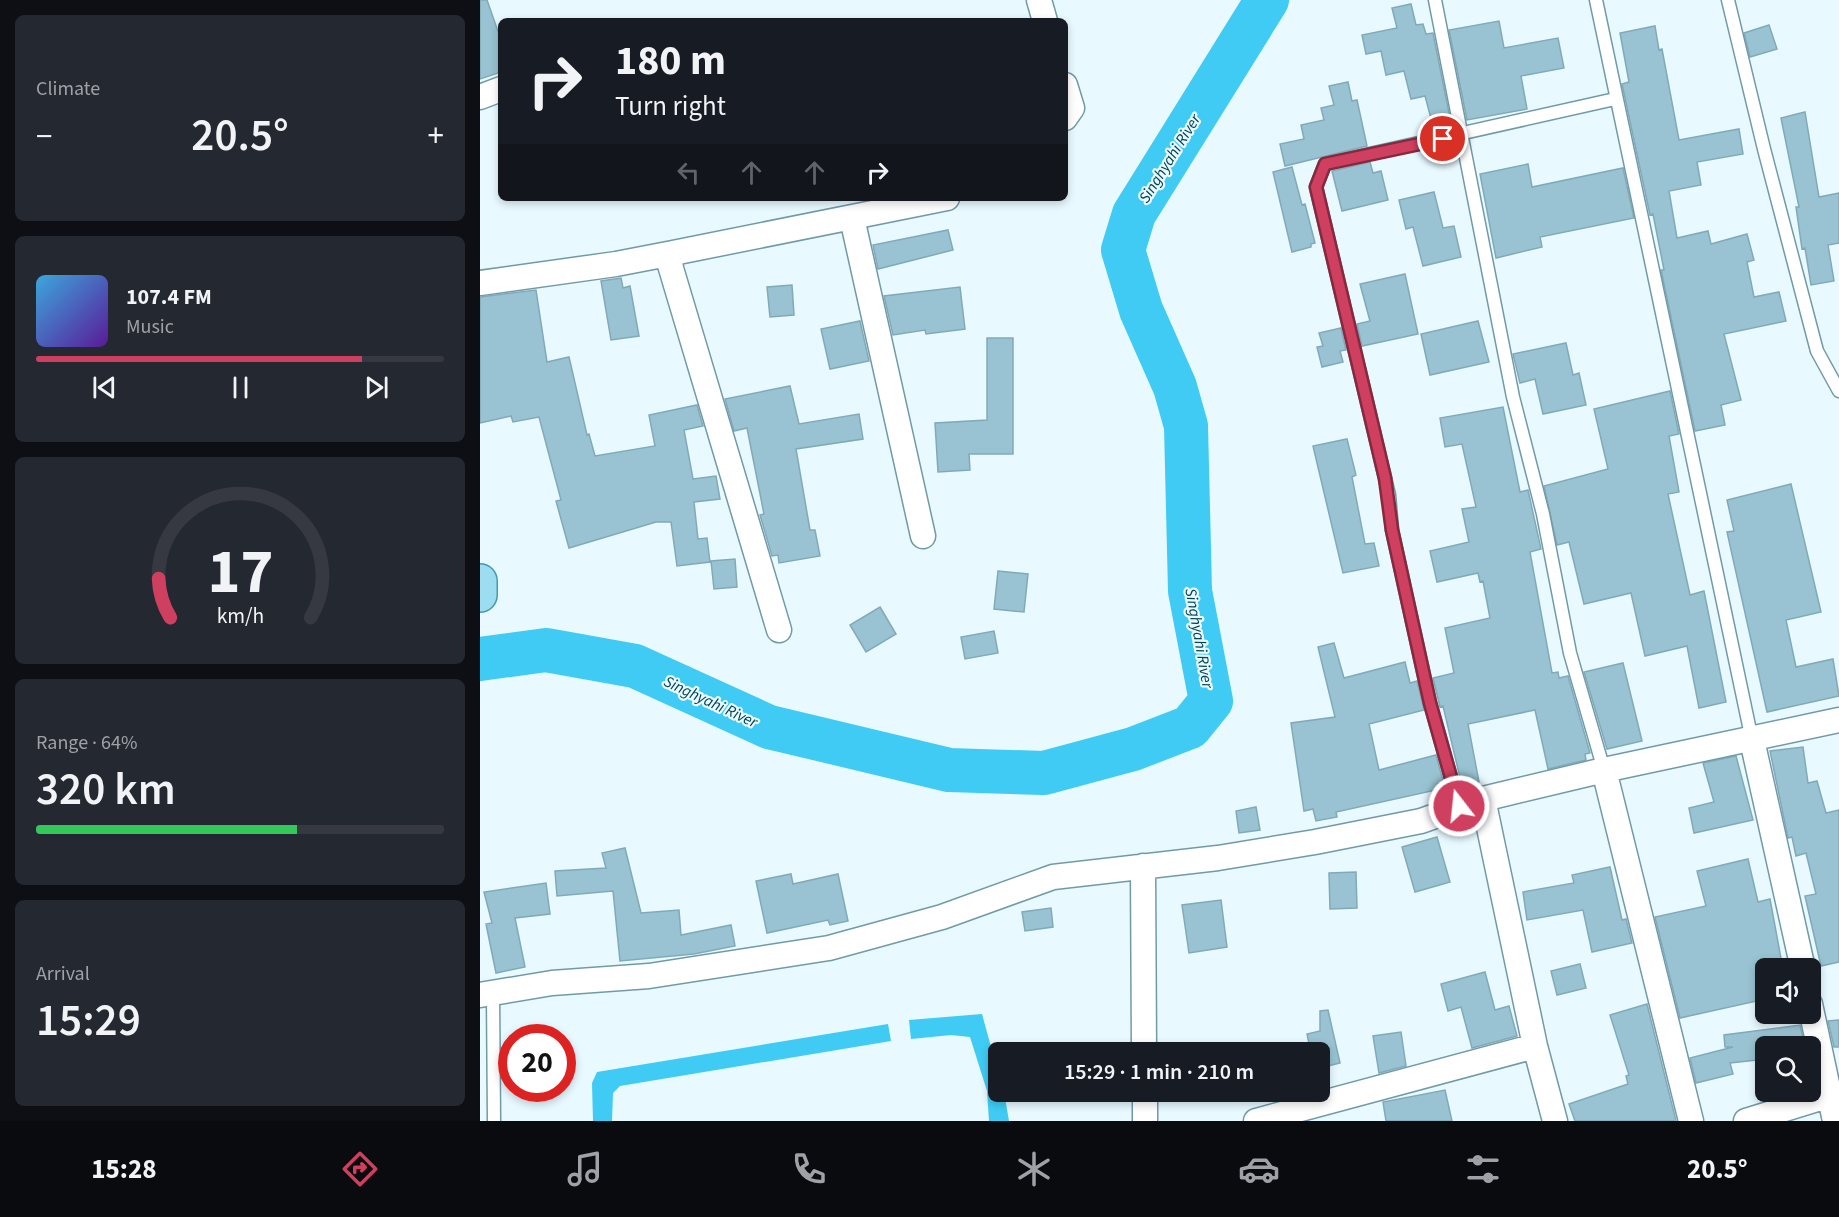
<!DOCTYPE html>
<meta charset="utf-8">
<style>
:root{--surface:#171b24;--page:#242831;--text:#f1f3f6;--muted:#9ea1a6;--line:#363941;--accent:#cf3f5f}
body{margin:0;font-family:"Source Sans 3",sans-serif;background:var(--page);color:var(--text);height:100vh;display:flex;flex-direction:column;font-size:22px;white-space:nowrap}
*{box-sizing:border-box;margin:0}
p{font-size:20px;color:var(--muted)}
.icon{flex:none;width:33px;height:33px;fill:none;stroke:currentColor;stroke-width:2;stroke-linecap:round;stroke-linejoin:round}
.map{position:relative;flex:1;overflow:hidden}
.drawer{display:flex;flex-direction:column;gap:15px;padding:15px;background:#0d0f14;width:480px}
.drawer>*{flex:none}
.top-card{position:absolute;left:18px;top:18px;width:570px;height:183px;border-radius:9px;box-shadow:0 3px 9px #0003;background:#171b24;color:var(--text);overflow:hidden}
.fabs{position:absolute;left:1275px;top:958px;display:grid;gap:12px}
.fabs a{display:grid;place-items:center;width:66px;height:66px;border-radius:9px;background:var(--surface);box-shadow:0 3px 9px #0003;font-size:30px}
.speed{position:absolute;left:18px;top:1024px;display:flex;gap:12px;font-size:30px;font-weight:700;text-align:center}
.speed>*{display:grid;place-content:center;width:78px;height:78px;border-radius:50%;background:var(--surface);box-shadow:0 3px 9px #0003;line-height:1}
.speed .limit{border:9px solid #d22;background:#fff;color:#111}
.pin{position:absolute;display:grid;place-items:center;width:51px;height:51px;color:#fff;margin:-26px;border:3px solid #fff;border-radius:50%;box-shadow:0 2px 6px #0007}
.me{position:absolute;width:66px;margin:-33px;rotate:344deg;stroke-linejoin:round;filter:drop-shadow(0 0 4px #0008)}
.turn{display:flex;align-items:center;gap:21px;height:126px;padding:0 18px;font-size:27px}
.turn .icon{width:78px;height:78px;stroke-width:2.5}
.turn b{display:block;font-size:42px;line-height:51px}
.lanes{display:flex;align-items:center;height:57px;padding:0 18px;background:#0003;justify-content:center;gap:30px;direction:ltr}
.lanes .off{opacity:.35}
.big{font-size:45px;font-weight:600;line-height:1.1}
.drawer .tile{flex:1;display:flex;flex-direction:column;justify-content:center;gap:9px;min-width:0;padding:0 21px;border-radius:9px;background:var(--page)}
.drawer .dial{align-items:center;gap:0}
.dial svg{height:156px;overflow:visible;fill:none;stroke:var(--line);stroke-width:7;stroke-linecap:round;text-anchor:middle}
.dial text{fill:var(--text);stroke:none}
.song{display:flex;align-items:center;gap:18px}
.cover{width:72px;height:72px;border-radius:9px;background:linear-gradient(135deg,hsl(200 70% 55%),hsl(270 70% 35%))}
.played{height:6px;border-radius:3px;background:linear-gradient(90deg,var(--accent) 80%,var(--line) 80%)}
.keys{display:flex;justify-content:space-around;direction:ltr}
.heat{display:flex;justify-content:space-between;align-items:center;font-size:33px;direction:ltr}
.charge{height:9px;border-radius:4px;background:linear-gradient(90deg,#34c759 64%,var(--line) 0)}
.trip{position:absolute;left:508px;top:1042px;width:342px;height:60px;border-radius:9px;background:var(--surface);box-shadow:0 3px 9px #0003;font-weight:600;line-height:60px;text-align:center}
.menu{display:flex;height:96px;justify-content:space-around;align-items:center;background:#090b0e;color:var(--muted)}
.menu .icon{width:42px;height:42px}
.menu .on{color:var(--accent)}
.menu b{font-size:27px;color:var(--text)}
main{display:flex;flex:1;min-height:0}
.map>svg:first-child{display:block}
.water{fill:#3fcbf3}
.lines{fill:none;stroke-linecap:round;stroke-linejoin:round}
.river{stroke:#3fcbf3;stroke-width:44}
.building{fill:#99c3d2;stroke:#81aab9;stroke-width:1.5}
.lane-casing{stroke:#719aa8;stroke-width:15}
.street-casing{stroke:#719aa8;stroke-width:27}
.primary-casing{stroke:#4a97b0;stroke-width:36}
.lane{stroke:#fff;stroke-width:12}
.street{stroke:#fff;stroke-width:24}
.primary{stroke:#9cddf2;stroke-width:33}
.route-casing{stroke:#87293e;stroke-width:15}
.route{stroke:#cf3f5f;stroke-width:10}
.labels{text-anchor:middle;stroke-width:4.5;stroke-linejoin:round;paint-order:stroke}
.water-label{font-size:16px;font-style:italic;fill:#034253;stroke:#e8f9ff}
</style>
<main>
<section class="drawer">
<div class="tile"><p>Climate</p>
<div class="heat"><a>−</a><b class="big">20.5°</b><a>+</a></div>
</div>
<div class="tile">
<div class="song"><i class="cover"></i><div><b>107.4 FM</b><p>Music</p></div></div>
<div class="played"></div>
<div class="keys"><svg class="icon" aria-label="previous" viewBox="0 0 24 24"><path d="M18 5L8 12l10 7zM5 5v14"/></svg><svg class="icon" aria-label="pause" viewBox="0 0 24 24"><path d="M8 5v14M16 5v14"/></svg><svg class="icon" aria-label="next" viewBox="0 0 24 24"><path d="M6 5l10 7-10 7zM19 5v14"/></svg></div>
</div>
<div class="tile dial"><svg viewBox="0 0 100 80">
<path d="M14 69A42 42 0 1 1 86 69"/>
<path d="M14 69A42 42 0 0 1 8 49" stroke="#cf3f5f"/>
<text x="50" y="56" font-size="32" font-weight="700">17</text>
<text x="50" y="72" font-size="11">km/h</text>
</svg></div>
<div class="tile"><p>Range · 64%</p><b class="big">320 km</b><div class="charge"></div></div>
<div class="tile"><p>Arrival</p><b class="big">15:29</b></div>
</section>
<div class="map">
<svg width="1359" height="1121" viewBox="0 0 1359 1121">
<rect width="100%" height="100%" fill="#e8f9ff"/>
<path class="water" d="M502 1014 519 1076V1092H524L529 1121H509L507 1091 490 1037 471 1035 431 1039 429 1020Z
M408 1024 411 1041 140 1086 133 1093 132 1121H113L112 1083 117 1072Z"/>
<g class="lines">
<path class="river" d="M0 659 66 650 155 666 289 727 469 770 564 773 653 749 710 727 731 701 710 591 706 426 695 387 661 310 643 250 654 214 787 0"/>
</g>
<path class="building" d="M0 0H7L21 40V72L0 79Z
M931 4 936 25 943 24 946 34 953 33 971 123 953 126 945 96 931 99 924 71 906 75 901 51 886 54 882 35 917 28 912 8Z
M1019 21 1024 48 1078 38 1084 68 1041 76 1047 109 987 120 969 30Z
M1289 25 1297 49 1270 57 1264 33Z
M1175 26 1179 50 1182 49 1199 140 1259 129 1263 154 1217 162 1221 185 1189 191 1197 238 1228 231 1231 244 1267 234 1274 260 1267 262 1274 297 1299 292 1306 321 1244 334 1261 400 1241 405 1245 425 1215 431 1181 270H1184L1173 214 1170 215 1142 84 1149 82 1140 33Z
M868 82 872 101 877 100 887 146 805 166 800 144 824 139 821 125 844 120 841 108 854 105 849 86Z
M1325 112 1339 197 1359 193V243L1348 245 1354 281 1331 285 1325 248 1322 249 1316 207H1319L1301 118Z
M890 162 893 173 901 171 908 200 862 211 852 171Z
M1048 164 1052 187 1143 168 1154 218 1060 237 1062 247 1016 258 1000 174Z
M812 167 822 205 825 204 835 243 831 244V247L812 252 793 172Z
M954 192 963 228 974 226 981 257 943 266 933 227 926 229 919 200Z
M468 230 473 250 398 269 393 245Z
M925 274 938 334 882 346 877 324 890 321 880 284Z
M141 278 143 288 150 286 159 336 131 340 121 281Z
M312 285 314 315 290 317 287 287Z
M480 287 485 329 446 334 445 330 413 335 404 296Z
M56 290 67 362 89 357 107 435 109 434 115 456 175 446 169 415 217 405 223 426 204 430 213 479 236 476 240 499 214 502 218 539 227 538 230 562 197 566 191 522H176L89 548 76 501 81 500 59 417 33 422 31 416 0 423V297Z
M380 321 389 361 350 369 341 329Z
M998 321 1009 362 950 375 941 334Z
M861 328 866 350 860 351 863 362 842 367 837 347 843 346 839 333Z
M507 338H533V454H489L490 470 458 472 455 423 507 420Z
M1086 343 1093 375 1099 373 1106 405 1063 414 1055 379 1040 383 1033 354Z
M310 386 319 424 379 414 383 439 316 449 330 530H335L340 556 299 563 298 555 292 556 280 515 284 514 267 428 254 431 245 399Z
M1190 391 1199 434 1189 436 1199 492 1188 494 1210 595 1224 591 1246 702 1219 708 1207 646 1165 656 1151 593 1104 604 1089 542 1077 545 1064 486 1128 469 1114 409Z
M1023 407 1040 492 1048 490 1061 549 1050 552 1072 673 1078 672 1079 678 1088 676 1110 753 1105 754 1106 760 1068 769 1055 710 988 724 999 782 982 786 963 706 960 707 953 678 974 673 965 628 1010 618 1003 581 1000 582 998 573 957 582 950 551 989 542 982 509 996 507 982 444 965 447 960 418Z
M867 439 876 475 872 477 885 544 894 543 899 566 863 573 833 446Z
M1311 484 1341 612 1306 620 1316 667 1353 659 1359 696 1287 712 1247 532 1254 531 1247 500Z
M255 559 257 587 234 589 231 561Z
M518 571 548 574 544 612 514 609Z
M400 607 416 634 386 652 370 625Z
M514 631 518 653 485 659 481 637Z
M854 643 864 678 925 662 930 683 937 681 944 710 889 724 899 770 956 755 965 788 856 812 857 817 836 821 833 809 824 811 811 723 855 717 838 647Z
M1143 663 1162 741 1127 749 1104 672Z
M1323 747 1328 783 1337 781 1346 813 1359 810V962L1341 966 1325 896 1336 894 1326 853 1316 856 1312 837 1308 838 1290 751Z
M1256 756 1273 820 1214 833 1209 808 1234 802 1223 763Z
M776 807 780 830 759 833 756 811Z
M957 837 970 882 935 892 922 847Z
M145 848 161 913 199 910 201 935 251 925 255 946 214 954 140 961 133 891 77 896 75 871 126 868 122 853Z
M1268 859 1278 902 1290 899 1303 969H1286V999L1200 1018 1175 917 1226 906 1217 871Z
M1130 867 1142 920 1146 919 1152 943 1112 952 1103 910 1047 920 1043 892 1094 883 1092 875Z
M876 872 877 908 850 909 849 873Z
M311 874 313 884 358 874 368 921 350 925 348 920 287 933 276 881Z
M66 883 70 914 35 918 45 967 16 973 6 924 12 923 4 892Z
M741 900 747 947 709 953 702 905Z
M571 908 573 927 545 931 542 912Z
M1100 964 1106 988 1077 995 1071 971Z
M1005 972 1015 1010 1029 1006 1037 1036 992 1048 981 1007 968 1011 961 984Z
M1167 1004 1196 1121H1095L1089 1104 1148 1084 1146 1076 1149 1075 1130 1015Z
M848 1010 860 1063 840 1068V1053H831L827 1034 840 1031V1011Z
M1359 1020V1047H1354L1348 1021Z
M1320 1025 1325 1047H1286V1059L1250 1063 1253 1074 1216 1083 1210 1058 1253 1047H1245L1244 1035Z
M921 1032 926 1066 899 1073 893 1036Z
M965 1090 972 1121H906L903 1102Z"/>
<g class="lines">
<g class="lane-casing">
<path id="lane" d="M955 0 1033 397 1063 514 1090 653 1124 770
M1116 0 1272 740
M1248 0 1284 149 1337 351 1359 391
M979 806 950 703 912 530 909 495 836 187 845 164 1135 99
M13 993 14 1121"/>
</g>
<g class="street-casing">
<path id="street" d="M559 0 565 21
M585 85 592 108 585 118
M0 97 21 89
M372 218 443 536
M0 283 136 264 193 253
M299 630 190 265 193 253 467 198
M1272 740 1323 969
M1124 770 1211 1121
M1003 799 1055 1046 1075 1121
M663 866 664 1053
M0 995 72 983 169 976 349 948 462 917 573 877 738 858 835 842 941 821 1003 799 1124 770 1359 720
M1330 1004 1355 1121
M665 1092V1121
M776 1121 1055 1046
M1266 1121 1350 1095"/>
</g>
<g class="primary-casing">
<path id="primary" d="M0 581V595"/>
</g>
<use href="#lane" class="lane"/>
<use href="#street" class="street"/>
<use href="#primary" class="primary"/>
</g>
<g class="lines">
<g class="route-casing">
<path id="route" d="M963 139 845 164 836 187 905 478 912 530 950 703 979 806"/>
</g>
<use href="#route" class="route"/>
</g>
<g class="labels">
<g class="water-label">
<text transform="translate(689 158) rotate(-58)" y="6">Singhyahi River</text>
<text transform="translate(720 638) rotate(80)" y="6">Singhyahi River</text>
<text transform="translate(231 701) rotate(25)" y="6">Singhyahi River</text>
</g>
</g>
</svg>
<div class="fabs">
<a><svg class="icon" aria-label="sound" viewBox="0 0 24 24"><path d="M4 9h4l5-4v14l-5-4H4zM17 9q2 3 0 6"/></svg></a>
<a><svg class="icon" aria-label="search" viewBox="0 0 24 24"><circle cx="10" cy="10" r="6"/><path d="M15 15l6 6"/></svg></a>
</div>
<div class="speed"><div class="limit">20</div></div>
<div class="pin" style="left:963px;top:139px;background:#d93025"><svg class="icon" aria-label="arrive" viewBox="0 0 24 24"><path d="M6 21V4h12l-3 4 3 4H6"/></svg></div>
<svg class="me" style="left:979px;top:806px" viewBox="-20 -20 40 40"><circle r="17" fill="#cf3f5f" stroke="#fff" stroke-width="3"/><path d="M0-11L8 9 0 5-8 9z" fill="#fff"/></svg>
<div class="trip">15:29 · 1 min · 210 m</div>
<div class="top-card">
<div class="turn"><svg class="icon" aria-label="right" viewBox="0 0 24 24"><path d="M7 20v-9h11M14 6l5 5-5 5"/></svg><div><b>180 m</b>Turn right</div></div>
<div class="lanes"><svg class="icon off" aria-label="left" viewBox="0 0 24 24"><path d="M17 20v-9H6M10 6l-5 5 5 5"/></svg><svg class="icon off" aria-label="ahead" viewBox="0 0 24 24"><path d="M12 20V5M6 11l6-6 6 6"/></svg><svg class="icon off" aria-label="ahead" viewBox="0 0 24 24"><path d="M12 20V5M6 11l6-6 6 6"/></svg><svg class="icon" aria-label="right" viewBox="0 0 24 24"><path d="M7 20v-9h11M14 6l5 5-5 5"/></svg></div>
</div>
</div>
</main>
<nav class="menu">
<b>15:28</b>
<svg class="icon on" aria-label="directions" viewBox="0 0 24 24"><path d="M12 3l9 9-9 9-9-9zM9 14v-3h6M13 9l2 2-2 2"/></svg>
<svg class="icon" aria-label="music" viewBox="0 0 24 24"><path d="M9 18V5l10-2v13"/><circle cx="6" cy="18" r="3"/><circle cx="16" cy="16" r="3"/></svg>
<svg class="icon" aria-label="phone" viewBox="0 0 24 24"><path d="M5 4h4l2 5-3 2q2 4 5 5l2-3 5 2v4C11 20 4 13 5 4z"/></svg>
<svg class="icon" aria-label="climate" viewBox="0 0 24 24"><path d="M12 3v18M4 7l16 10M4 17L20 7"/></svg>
<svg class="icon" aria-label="car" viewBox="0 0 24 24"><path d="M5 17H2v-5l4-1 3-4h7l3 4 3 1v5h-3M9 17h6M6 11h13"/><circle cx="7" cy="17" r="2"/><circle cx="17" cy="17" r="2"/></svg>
<svg class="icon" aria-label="filters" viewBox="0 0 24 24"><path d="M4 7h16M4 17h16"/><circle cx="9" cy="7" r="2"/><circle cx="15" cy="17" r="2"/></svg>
<b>20.5°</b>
</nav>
